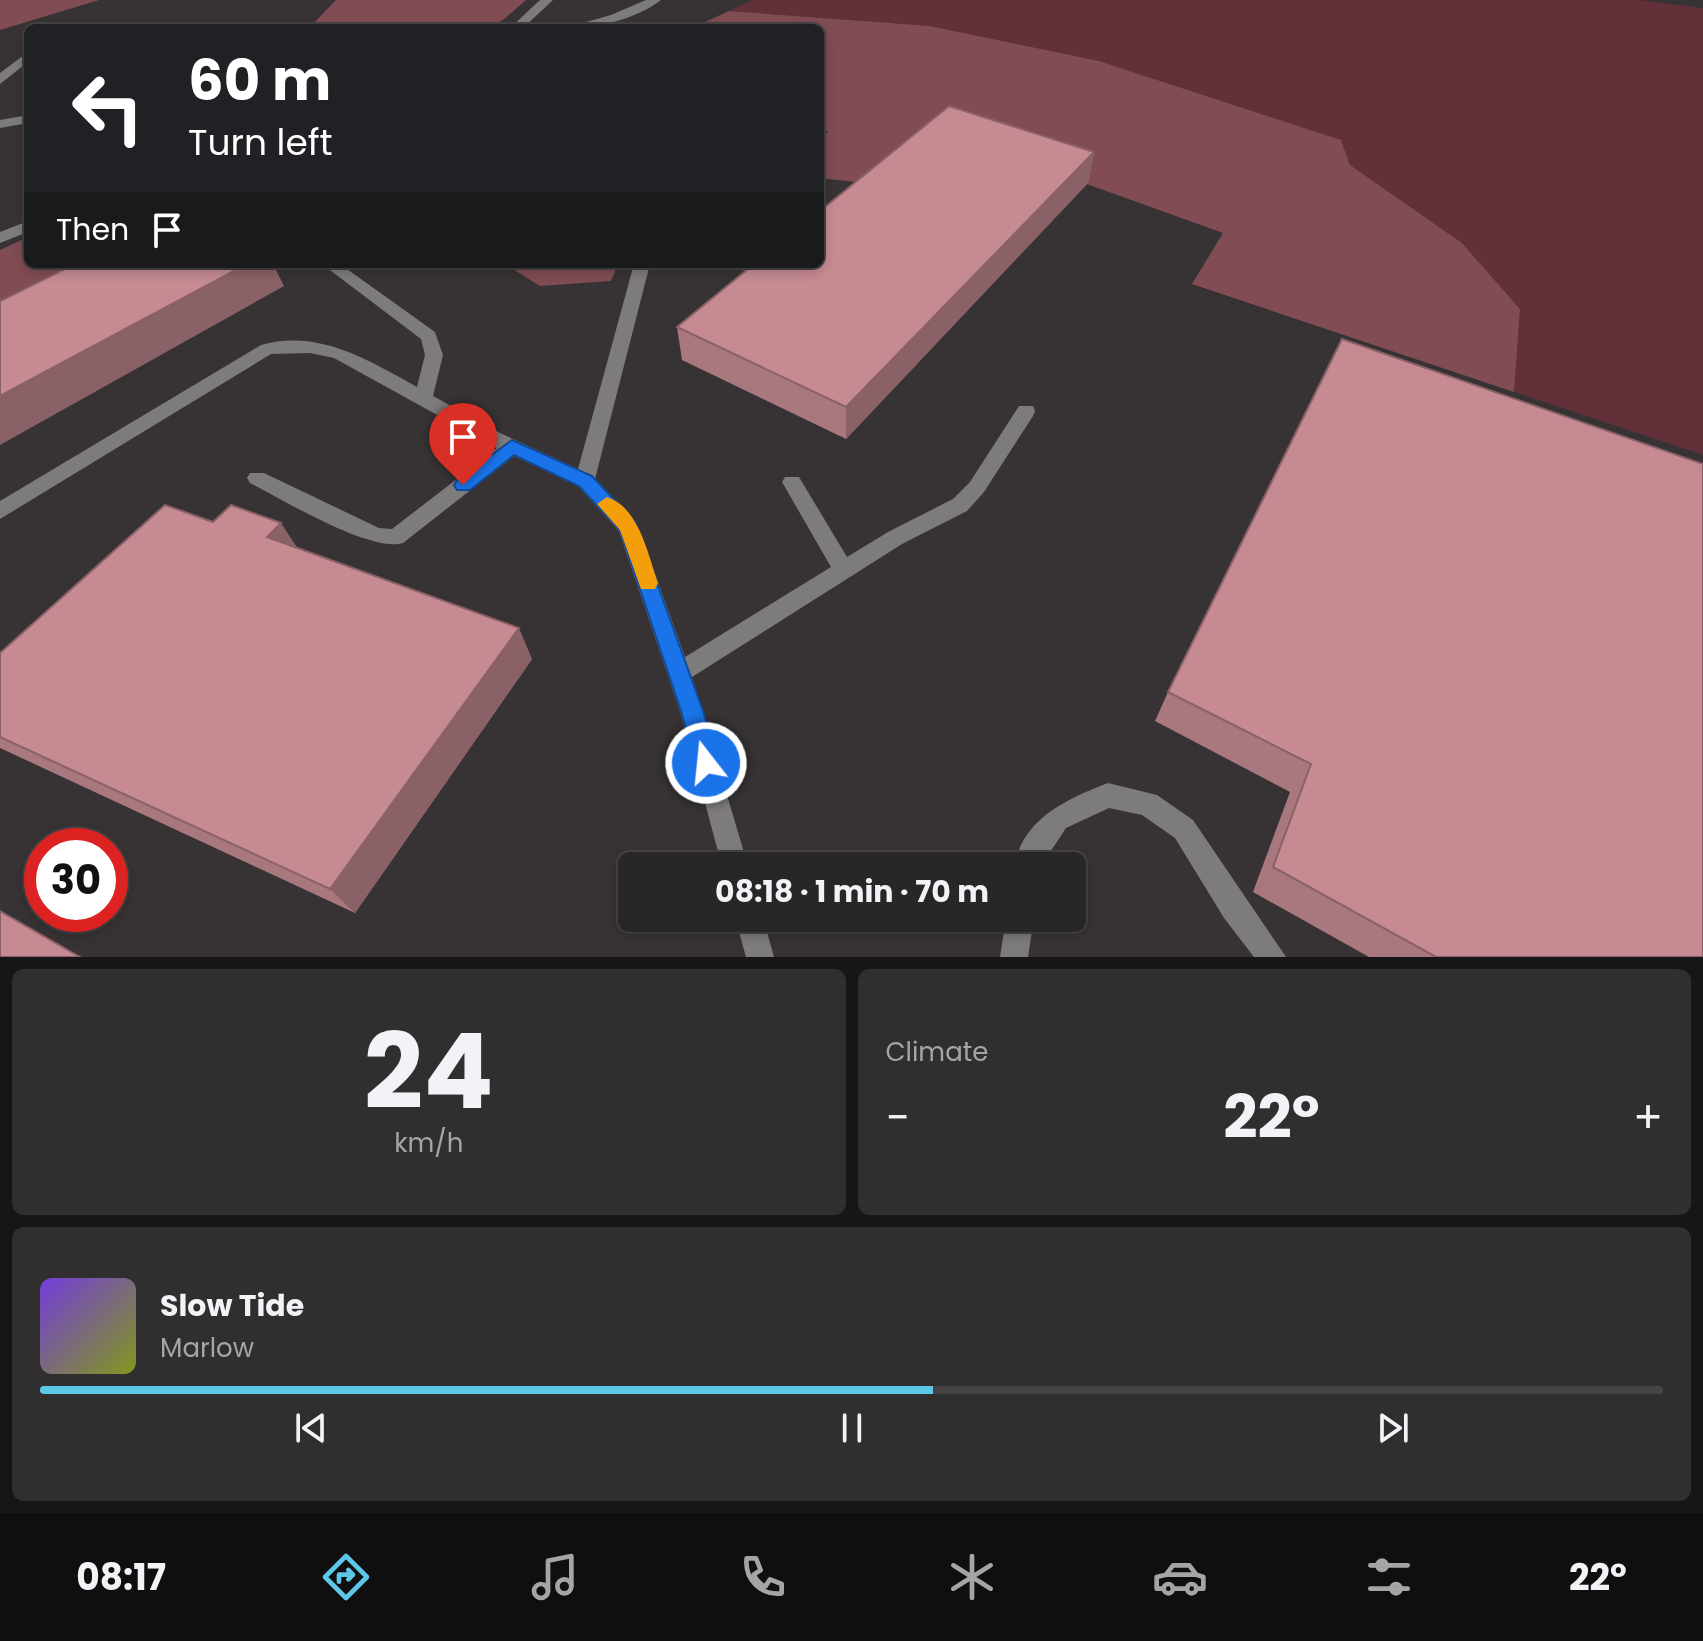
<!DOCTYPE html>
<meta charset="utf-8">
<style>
:root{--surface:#292627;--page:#312e2f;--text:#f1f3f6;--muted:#a5a5a7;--line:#454344;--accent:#5cc7e7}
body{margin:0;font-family:Poppins,sans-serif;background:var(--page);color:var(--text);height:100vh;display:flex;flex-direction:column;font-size:30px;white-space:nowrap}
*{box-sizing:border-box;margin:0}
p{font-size:26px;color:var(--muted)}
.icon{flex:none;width:44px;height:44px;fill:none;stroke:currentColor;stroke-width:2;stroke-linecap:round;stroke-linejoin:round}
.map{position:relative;height:957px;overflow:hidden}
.side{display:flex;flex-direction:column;gap:12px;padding:12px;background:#171515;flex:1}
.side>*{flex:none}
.banner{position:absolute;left:24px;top:24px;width:800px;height:244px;border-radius:12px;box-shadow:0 4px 12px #0003,0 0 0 2px var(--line);background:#202124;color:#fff;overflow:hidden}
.speed{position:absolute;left:24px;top:828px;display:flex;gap:16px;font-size:40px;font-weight:700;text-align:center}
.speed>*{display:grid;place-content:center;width:104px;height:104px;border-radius:50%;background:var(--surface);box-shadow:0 4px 12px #0003,0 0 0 2px var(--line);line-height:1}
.speed .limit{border:12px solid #d22;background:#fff;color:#111}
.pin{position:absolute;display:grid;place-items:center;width:68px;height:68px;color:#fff;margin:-82px -34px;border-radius:50% 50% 50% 0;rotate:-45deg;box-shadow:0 0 8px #0007}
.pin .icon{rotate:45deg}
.me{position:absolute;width:88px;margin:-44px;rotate:344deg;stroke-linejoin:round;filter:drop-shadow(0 0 6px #0008)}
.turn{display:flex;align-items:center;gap:28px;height:168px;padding:0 32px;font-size:36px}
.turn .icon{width:104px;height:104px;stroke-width:2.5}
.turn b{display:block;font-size:56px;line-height:68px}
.then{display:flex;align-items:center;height:76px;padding:0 32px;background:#0003;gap:16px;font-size:30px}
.big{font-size:60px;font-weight:700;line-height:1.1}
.side .card{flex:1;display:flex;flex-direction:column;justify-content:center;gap:12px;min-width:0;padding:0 28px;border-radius:12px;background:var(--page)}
.side .dial{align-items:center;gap:0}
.dial b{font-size:104px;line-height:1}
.song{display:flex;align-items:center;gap:24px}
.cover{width:96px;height:96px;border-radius:12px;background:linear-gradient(135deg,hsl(260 70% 55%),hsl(70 70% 35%))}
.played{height:8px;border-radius:4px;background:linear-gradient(90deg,var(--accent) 55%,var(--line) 55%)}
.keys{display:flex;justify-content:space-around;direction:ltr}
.heat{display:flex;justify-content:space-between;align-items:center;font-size:44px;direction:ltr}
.side .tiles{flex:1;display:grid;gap:12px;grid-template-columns:1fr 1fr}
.card:last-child{grid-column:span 2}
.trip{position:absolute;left:618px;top:852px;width:468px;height:80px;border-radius:12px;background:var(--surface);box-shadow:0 4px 12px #0003,0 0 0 2px var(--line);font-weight:700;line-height:80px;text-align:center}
.tab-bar{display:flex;height:128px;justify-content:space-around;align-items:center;background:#100f10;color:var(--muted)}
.tab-bar .icon{width:56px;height:56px}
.tab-bar .active{color:var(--accent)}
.tab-bar b{font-size:36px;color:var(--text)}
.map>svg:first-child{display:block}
.green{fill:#613039}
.forest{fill:#814c54}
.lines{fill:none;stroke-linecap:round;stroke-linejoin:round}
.minor{fill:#7d7b7b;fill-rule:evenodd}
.wall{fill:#a9777e}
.shaded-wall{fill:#8a6166}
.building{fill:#c58a92;stroke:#8a6166;stroke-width:2}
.route{fill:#1a73e8;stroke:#114b97;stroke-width:2}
.slow{fill:#f59e0b}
</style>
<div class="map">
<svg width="1703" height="957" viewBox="0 0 1703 957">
<rect width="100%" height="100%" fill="#373334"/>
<path class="green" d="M752 0H1639L1703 8V455L1514 392 1520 309 1462 243 1350 165 1341 140 1099 61 930 26 729 11Z"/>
<path class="forest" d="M0 0H99L0 30Z
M336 0H526L503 20 486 28H309Z
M729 11 930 26 1099 61 1341 140 1350 165 1462 243 1520 309 1514 392 1192 284 1223 233 942 132 881 185 820 178V138L828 132 820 126V28H692Z
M28 237V264H121L0 321V250Z
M505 264H618L611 281 540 286Z"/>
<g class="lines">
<path class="minor" d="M540 0H553L523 28H510Z
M646 0H661C635 20 597 28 565 28L611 15Z
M28 52V62L0 84V73Z
M28 115V123L0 128V120Z
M28 221V232L0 243V232Z
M322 264H340L435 332 443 355 433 396 500 433 578 469 634 264H650L595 479 638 527 685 657 831 567 782 482 785 477H799L847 557 888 532 953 499 970 482 1019 406H1033L1035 411 1033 416 984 492 967 511 902 544 692 677 748 866H722L680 711 619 531 578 486 514 456 403 543C371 553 283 500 250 483L247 478 250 473H264L379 528 392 529 497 448 334 358 310 353 271 354 0 519V501L261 345C319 329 368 360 417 387L425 355 421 339Z
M1108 783 1157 795 1193 820 1286 957H1254L1224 918 1175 838 1142 815 1109 808 1066 828 1041 866H1015C1021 819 1069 798 1108 783Z
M735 918H763L774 957H746Z
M1006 918H1034L1028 957H1000Z"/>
</g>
<path class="wall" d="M1094 152 1088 183 846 439 682 360 677 327Z
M213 522 298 549 532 659 355 913 0 748V653Z
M1168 692 1703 957H1369L1253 892 1290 792 1155 721Z"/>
<path class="shaded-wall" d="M1094 152 1088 183 846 439V407Z
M247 264H273L284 286 0 445V396Z
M281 523 302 555 267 537Z
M519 628 532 659 355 913 330 889Z"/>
<path class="building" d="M949 106 1094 152 846 407 677 327 754 264H820V211Z
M75 264H247L0 396V301Z
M1342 339 1703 464V957H1436L1273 867 1311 764 1168 692Z
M165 505 213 522 231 505 281 523 267 537 519 628 330 889 0 737V653Z
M0 911 80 957H0Z"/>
<path class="route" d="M512 440 592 476 635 522 703 711 718 763 714 770 706 773 698 770 695 763 681 711 620 530 579 486 514 455 470 490H457L454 485 457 480Z"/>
<path class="slow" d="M607 497C639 507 648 555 658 583L655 589H641L620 530 597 504Z"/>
</svg>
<div class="speed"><div class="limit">30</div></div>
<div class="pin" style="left:463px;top:485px;background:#d93025"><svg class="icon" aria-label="arrive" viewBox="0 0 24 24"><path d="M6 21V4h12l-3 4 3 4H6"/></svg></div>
<svg class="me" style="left:706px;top:763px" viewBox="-20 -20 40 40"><circle r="17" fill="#1a73e8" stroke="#fff" stroke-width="3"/><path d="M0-11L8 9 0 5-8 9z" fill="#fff"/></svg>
<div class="trip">08:18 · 1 min · 70 m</div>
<div class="banner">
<div class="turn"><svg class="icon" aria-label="left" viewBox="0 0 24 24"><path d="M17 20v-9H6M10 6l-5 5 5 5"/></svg><div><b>60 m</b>Turn left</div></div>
<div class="then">Then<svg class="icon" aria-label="arrive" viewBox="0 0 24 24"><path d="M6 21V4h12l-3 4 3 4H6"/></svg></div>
</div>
</div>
<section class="side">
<div class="tiles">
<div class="card dial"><b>24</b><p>km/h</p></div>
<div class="card"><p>Climate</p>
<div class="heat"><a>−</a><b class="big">22°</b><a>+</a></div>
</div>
<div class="card">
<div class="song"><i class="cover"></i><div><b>Slow Tide</b><p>Marlow</p></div></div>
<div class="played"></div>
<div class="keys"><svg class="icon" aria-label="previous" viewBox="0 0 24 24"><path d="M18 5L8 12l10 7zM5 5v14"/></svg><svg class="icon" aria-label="pause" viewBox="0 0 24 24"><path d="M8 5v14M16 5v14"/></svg><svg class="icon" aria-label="next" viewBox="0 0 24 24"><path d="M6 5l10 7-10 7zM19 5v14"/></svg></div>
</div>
</div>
</section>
<nav class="tab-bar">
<b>08:17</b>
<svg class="icon active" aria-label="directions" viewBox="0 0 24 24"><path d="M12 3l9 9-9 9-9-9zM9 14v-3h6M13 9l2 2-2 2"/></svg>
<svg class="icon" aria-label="music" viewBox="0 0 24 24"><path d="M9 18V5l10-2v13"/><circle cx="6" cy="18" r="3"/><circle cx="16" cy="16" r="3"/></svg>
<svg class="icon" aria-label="phone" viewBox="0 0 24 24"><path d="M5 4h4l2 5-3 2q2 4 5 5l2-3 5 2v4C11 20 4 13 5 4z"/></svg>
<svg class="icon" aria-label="climate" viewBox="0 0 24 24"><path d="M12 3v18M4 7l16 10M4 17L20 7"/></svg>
<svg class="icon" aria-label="car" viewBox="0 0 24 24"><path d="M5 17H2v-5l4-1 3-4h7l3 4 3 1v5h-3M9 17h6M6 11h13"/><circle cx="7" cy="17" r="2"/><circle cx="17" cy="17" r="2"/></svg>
<svg class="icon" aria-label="filters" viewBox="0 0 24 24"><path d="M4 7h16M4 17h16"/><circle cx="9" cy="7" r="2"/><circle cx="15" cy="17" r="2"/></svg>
<b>22°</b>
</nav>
